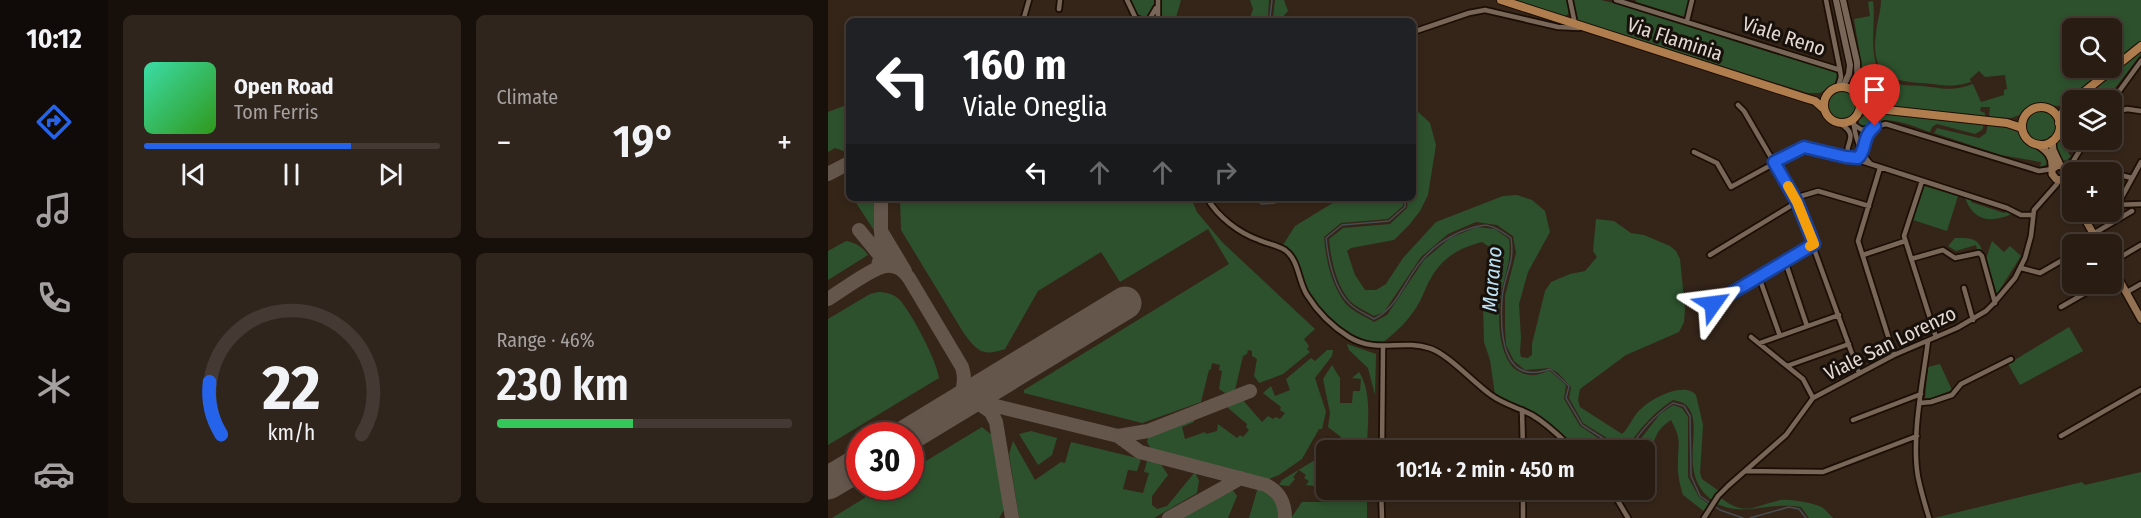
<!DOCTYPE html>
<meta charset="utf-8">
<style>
:root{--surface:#281c13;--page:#30251c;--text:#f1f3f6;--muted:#a5a1a0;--line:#443a33;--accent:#2563eb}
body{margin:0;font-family:"Fira Sans Condensed",sans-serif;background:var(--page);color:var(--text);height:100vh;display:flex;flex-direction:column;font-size:22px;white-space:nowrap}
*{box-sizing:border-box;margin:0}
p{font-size:20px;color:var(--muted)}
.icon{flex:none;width:33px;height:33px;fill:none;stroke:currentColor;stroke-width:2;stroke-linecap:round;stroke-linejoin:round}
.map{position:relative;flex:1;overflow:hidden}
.sheet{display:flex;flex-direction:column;gap:15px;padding:15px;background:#160f0a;width:720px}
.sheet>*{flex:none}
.guide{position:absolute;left:18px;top:18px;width:570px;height:183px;border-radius:9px;box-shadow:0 3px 9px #0003,0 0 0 2px var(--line);background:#202124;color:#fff;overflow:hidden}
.buttons{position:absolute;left:1234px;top:18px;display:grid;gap:12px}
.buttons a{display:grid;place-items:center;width:60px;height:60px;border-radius:9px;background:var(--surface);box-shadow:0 3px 9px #0003,0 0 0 2px var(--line);font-size:30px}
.speed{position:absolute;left:18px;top:422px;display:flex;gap:12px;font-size:30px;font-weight:700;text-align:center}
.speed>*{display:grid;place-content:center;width:78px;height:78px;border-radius:50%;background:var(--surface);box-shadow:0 3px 9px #0003,0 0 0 2px var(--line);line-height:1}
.speed .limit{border:9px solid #d22;background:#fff;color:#111}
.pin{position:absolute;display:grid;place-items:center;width:51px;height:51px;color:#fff;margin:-62px -26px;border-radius:50% 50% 50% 0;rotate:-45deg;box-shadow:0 0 6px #0007}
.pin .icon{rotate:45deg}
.me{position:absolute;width:66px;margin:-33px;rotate:59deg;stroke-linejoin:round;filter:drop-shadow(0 0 4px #0008)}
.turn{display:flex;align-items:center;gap:21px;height:126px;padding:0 18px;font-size:27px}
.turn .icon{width:78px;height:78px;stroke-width:2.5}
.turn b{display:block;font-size:42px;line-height:51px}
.lanes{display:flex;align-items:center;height:57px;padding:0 18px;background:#0003;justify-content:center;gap:30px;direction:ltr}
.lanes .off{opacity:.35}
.big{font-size:45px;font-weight:600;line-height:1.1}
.sheet .tile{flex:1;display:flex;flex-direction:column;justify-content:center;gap:9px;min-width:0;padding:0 21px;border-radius:9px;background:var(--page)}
.sheet .dial{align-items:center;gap:0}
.dial svg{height:156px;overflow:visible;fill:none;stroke:var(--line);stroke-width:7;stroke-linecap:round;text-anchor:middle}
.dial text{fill:var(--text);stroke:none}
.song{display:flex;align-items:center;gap:18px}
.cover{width:72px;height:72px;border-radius:9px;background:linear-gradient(135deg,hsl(160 70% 55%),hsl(110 70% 35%))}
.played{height:6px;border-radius:3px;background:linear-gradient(90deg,var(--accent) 70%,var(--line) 70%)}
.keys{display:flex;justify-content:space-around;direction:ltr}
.heat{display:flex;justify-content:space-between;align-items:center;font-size:33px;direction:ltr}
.charge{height:9px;border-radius:4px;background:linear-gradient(90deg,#34c759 46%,var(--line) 0)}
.sheet .tiles{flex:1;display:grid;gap:15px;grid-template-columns:repeat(2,1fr)}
.trip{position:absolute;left:488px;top:440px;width:339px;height:60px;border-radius:9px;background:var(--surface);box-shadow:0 3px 9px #0003,0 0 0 2px var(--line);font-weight:600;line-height:60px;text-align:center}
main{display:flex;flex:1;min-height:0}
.menu{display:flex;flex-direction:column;width:108px;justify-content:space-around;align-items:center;background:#100b08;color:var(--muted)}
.menu .icon{width:42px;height:42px}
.menu .on{color:var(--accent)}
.menu b{font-size:27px;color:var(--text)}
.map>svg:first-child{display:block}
.green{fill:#2d512d}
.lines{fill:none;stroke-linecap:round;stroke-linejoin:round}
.stream{stroke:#454d51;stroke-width:1.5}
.taxiway{stroke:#65564c;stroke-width:14}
.runway{stroke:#65564c;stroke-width:33}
.minor-casing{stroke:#1c0e04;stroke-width:8}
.tertiary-casing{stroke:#1c0e04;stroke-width:9}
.secondary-casing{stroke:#1c0e04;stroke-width:10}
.primary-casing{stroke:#1c0e04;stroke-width:10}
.minor{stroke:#786658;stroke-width:4.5}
.tertiary{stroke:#786658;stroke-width:6}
.secondary{stroke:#937153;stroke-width:7}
.primary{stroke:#af7d4e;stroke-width:8}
.route-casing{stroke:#184099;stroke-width:15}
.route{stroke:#2563eb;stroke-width:10}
.slow{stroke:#f59e0b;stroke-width:10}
.labels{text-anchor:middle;stroke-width:6;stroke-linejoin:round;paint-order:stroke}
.street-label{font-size:20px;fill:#e5dad2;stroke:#17100b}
.water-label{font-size:21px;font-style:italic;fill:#bbe2f4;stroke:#17100b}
</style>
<main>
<nav class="menu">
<b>10:12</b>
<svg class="icon on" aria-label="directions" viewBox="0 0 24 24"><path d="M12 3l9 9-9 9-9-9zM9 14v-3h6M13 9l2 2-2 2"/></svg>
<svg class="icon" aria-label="music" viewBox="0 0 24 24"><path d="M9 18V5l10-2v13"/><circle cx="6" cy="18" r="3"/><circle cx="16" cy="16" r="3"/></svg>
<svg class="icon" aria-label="phone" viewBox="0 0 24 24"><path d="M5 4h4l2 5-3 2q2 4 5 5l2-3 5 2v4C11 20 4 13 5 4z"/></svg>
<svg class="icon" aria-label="climate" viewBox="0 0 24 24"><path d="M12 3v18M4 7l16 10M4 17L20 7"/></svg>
<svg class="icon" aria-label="car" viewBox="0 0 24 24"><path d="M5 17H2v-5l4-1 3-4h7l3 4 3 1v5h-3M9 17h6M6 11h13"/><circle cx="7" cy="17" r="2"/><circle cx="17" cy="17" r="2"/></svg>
</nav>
<section class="sheet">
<div class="tiles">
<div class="tile">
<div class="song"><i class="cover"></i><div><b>Open Road</b><p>Tom Ferris</p></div></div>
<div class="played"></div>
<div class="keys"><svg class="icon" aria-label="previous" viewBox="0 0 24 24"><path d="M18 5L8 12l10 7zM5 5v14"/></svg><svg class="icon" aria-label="pause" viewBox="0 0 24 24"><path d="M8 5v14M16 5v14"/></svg><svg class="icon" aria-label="next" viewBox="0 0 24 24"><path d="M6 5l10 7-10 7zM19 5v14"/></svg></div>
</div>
<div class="tile"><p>Climate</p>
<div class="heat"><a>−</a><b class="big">19°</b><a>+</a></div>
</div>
<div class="tile dial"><svg viewBox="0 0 100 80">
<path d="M14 69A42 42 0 1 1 86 69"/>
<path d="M14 69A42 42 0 0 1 8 42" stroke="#2563eb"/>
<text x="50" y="56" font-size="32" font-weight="700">22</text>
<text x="50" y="72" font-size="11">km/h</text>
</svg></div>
<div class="tile"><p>Range · 46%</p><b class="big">230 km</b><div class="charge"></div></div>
</div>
</section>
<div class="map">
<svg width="1313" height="518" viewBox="0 0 1313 518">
<rect width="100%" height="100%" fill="#352519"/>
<path class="green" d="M302 0H328L326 7 321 17 314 18 308 12Z
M334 0H353L347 21H332Z
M422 0H441L440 16 436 21H421L425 9Z
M447 0H456L460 11 451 21H442L445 18Z
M686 0H739L741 12 739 15 735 16Z
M745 0H773L805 8 1010 72 1011 80 992 93H980L755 22 749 19Z
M808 0H861L857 17 808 2Z
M1053 0H1313V41L1284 66V28H1245V68H1282L1231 106 1206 105 1192 115 1183 118 1161 117 1162 107H1153L1152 111 1157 113V116L1054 106 1039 102 1036 99 1037 86 1026 19 1042 16 1040 2 1045 1C1049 26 1034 77 1070 84 1078 86 1086 85 1094 86 1115 88 1123 92 1145 84L1153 102 1176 95V90L1179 89 1177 75 1157 77 1151 71 1142 79 1143 82C1118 89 1116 84 1092 83 1058 81 1043 71 1048 33 1049 22 1053 11 1053 0Z
M1313 51V54L1278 100H1251Z
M1000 105a14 14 0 1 1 28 0a14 14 0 1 1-28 0Z
M21 104V153L7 148 0 152V112Z
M1245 105V140H1250L1240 153 1243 156 1239 160 1234 161C1223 151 1229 145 1233 133 1237 122 1236 115 1245 105Z
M585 107 602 123 608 145 600 195 592 211 581 225 566 240 523 248 519 251 527 275 537 290H548L558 284 575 258 608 222 675 196 689 195 704 200 717 211 722 232 700 272 691 304 693 338 692 352 693 357 700 358 704 355V344L717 291 723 282 742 274 757 271 769 257 765 251 768 219 786 221 803 233 816 235 842 246 848 251 852 259 857 309 856 322 851 332 798 355 752 389 750 400 752 407 794 434C802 427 805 415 814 408 824 398 857 381 868 395L875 425 872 473 874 479 891 491 885 501C846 473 879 424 858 405 855 402 849 401 845 400 825 413 810 430 798 450L755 423 741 398 743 387 730 373 722 368 697 370 686 361 678 345 677 329V296L688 253 685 236 669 225 648 222 620 234 593 257 556 312 546 316C539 312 528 307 522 301 508 285 503 260 501 239L515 228 562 224 579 208 580 198H585Z
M1198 126a15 15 0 1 1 30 0a15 15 0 1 1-30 0Z
M1046 113H1053L1156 124 1154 130 1147 134 1109 124 1104 127 1102 132C1081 125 1059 113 1038 127L1031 125V120L1037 115Z
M1160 124 1189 130 1199 143 1217 152 1220 161 1218 165 1212 167 1213 162 1173 155 1106 133 1109 128 1151 138 1158 133Z
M1096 186 1130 196 1119 231 1085 220Z
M1139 197 1144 198 1143 202 1176 213 1181 211 1184 214C1163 223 1146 222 1137 198Z
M25 198H46L47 232Z
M72 198H363L369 212 394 242 487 329 476 339 481 346 479 349 482 352 455 374 431 383 426 376 429 359 424 356V351L420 350 419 354 415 356 407 390 397 393 391 389 394 371 391 370 392 365 384 363 383 369 381 370 373 402 314 423 196 393V390L401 264 380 229 292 282 273 252 210 291 177 349C154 357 149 351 135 332L73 230Z
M513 198H575V206L560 219 513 223 496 237C498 260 503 285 518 304 524 311 538 317 546 322L559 315 596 260 622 238 649 227 667 229 681 239C684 261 677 273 673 294 669 315 670 354 687 369 698 377 709 377 721 370L738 385 736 399 752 426 788 450H750L716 419 667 395 662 360 656 342 655 304 660 300 666 250 654 242C631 248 615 257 603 278 597 288 594 299 588 308 579 322 567 333 553 344 528 341 493 317 481 294 472 277 473 255 455 245L467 226Z
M1127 238C1139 238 1150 237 1154 250H1149L1148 245 1128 251 1120 246Z
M18 241C28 243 34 246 40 255L0 280V251Z
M1164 241 1176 252 1182 246 1193 256 1169 294 1158 259Z
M50 292C58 292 66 294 72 300 85 316 108 359 111 378L0 445V319L42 294Z
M1241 327 1255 351 1192 385 1180 364Z
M519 344 548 354 547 395 540 368 521 350Z
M499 350H505L504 356 487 378 498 412 494 429H491L474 459 451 475 441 479 323 449 319 442 321 435 365 417 366 422 354 427 357 439 377 432 378 434 389 431 390 424 409 438 412 435 415 437 421 430 418 427 419 424 400 408 399 403 413 398 434 422 440 416 445 419 448 417 452 419 457 413 452 410 453 407 435 393 443 386 447 396 462 390 458 379 483 358 487 361Z
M1112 364 1124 390 1101 399 1097 398 1100 367Z
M504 365 512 378V403H524L525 391H532L533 379 524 378 531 372C545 394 539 425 539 450H510L513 437 500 427 502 413 495 379Z
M845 405 854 408 860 417V477L871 497 882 505 877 512 855 495C852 485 849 473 850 462 850 441 854 441 843 420 823 433 829 443 817 460L816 450H804L832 414Z
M154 427 165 436 176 510 171 518H4L56 486H82L83 470Z
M203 431 229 438 224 455 210 465 191 434Z
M185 441 207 480 233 462 237 463 243 442 313 459 309 471 300 470 295 489 315 493 321 473 316 472 319 461 332 463 340 475 324 496V505L329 509 339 506 367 472 371 481 369 493 326 518H191L181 454Z
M487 460 498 466V487L478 485 481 481 476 478 478 475 471 470 465 477 467 479 461 486 451 485 454 480Z
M1313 472V518H1106L1254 482 1257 485Z
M430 487C449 492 449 501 452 518H421Z
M404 489 409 496 400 518H352Z
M500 489H539V518H463L474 502H498L502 499 507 500V491Z
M892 497C917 518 927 505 953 500 962 499 987 503 995 508 998 510 1002 515 1005 518H981L973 507C941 501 918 518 887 503Z"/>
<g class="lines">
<path class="stream" d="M438 21 442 17 444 0
M424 198 434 204 447 203 452 198
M577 198V207L561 221 514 225 498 238C500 258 506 290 522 304 528 310 539 315 546 319 571 307 577 278 595 259 605 247 619 238 632 232 657 222 661 222 683 238 687 264 676 275 674 298 672 331 673 387 722 369L741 386 738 398 754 425 793 450
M801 450C812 431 827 415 845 403L856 406 862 416 863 476 872 496 892 510 915 518
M922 518 961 507 971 509 978 518"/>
<path class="taxiway" d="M0 174 21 163
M53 198V231
M31 230 49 252 56 259
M50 266 54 250 53 231 77 271
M0 299C13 291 44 268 57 266 68 264 75 270 81 278L134 367C139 383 135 396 123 408
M153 405 163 412 168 422 184 518
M128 406 140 403H156L290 436 312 452 438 485C452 492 457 503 457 518
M290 436 320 431 422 391
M341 518 413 478"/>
<path class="runway" d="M80 435 297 303
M0 483 32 464"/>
<g class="minor-casing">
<path id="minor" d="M299 0 309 21
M742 0 747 24
M788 0 1012 70
M998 0 1012 70 1013 77 1010 87
M231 9 232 0
M307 18 318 21
M321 20 328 8
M195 21 201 0
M330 21V0
M859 21 864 0
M585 32 641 13 657 10 730 27 751 28
M1284 101 1313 61
M910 105 916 111 969 202 1031 373
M1284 113 1299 109 1313 111
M1026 119C1025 133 1033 154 1042 163
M1013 124C1035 138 1010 147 1024 158L1179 208 1193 215H1204
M1025 124 1034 130 1058 124 1211 171 1224 169
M1035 149 1038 135 1045 128
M866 152 889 163 903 187 976 147 1022 158
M1052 168 1030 241 1066 355
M1272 170 1283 172
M1238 173 1258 140
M1284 173 1304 178
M1094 181 1076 236 1108 337
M379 198C390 217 411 233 431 240 440 244 449 245 457 250 471 260 470 281 479 295 489 311 505 327 521 337 549 354 574 339 601 348 619 353 646 383 663 395 675 404 691 408 704 415 721 425 732 437 746 450
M967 198 990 191 1041 206
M1290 204 1313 162
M1284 205 1313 204
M1265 234 1304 211
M882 255 969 202
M1035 255 1077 241
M1083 259 1115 250 1127 258 1151 253 1154 256 1167 303
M957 261 979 326
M1284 262 1313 245
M1193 268 1212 273 1245 254
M931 277 952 336
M1136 288 1145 320
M1299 292 1313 284
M885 304 986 244
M1233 307 1273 284
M923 337 975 379 985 398
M1100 341C1095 381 1083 437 1090 477 1093 491 1097 505 1101 518
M932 343 1011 315
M959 366 1021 344
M1092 403 1103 402 1124 395 1133 384 1183 359
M694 410 695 450
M1025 420 1093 394
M1233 436 1313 390
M554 450 555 347
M917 471 995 472 1089 436
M553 489 554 518
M695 489V518
M783 489 800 518
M876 518 890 496 900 486 958 435 985 398 1066 355 1129 328 1158 311 1165 304 1187 278 1197 258 1203 236 1206 210 1229 184 1230 180"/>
</g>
<g class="tertiary-casing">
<path id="tertiary" d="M1008 0 1022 65 1021 74 1015 87
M1015 0 1029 62 1030 97"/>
</g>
<g class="secondary-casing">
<path id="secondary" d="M1224 141 1225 150 1232 165
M1210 145C1220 151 1225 157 1224 169
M1237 177 1232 180 1228 179 1224 174V169L1230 165 1236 167 1238 171 1239 187
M1237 185 1245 198
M1253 212 1271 244
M1284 267 1313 319"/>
</g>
<g class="primary-casing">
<path id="primary" d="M673 0 977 98 987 101 996 109
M996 105a18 18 0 1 1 36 0a18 18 0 1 1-36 0Z
M1246 100 1313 46
M1032 102 1050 109 1179 123 1194 128
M1194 126a19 19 0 1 1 38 0a19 19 0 1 1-38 0Z
M1231 123 1235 112 1245 101"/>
</g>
<use href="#minor" class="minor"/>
<use href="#tertiary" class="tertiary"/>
<use href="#secondary" class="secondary"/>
<use href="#primary" class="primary"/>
</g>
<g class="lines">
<g class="route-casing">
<path id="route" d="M885 304 986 244 969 202 946 162 976 147 1018 157 1030 158C1039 150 1033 138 1047 126"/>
</g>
<use href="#route" class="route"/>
<path class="slow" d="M960 186 969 202 986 244 982 246"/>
</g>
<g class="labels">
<g class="street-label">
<text transform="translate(956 36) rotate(18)" y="7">Viale Reno</text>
<text transform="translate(847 39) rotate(18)" y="7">Via Flaminia</text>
<text transform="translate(1062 343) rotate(-26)" y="7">Viale San Lorenzo</text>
</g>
<g class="water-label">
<text transform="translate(664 279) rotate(-85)" y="7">Marano</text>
</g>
</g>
</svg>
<div class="buttons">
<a><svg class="icon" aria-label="search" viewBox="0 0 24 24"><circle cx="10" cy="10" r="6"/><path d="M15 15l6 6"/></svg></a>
<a><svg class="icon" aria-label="layers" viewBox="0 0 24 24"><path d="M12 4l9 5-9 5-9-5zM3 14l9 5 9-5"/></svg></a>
<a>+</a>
<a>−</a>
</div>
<div class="speed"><div class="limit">30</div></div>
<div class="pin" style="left:1047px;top:126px;background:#d93025"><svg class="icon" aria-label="arrive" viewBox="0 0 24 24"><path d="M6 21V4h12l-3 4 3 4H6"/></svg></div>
<svg class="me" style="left:885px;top:304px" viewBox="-20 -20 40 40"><path d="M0-17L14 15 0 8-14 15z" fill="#2563eb" stroke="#fff" stroke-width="4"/></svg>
<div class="trip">10:14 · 2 min · 450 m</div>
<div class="guide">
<div class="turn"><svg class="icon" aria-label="left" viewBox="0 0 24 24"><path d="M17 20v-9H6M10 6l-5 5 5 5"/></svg><div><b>160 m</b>Viale Oneglia</div></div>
<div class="lanes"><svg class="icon" aria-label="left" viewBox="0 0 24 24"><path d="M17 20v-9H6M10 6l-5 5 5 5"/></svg><svg class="icon off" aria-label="ahead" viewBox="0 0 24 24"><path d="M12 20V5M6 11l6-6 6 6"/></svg><svg class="icon off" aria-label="ahead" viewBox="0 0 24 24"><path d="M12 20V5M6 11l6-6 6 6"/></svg><svg class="icon off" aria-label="right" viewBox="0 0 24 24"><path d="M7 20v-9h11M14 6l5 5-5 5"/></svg></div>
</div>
</div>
</main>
